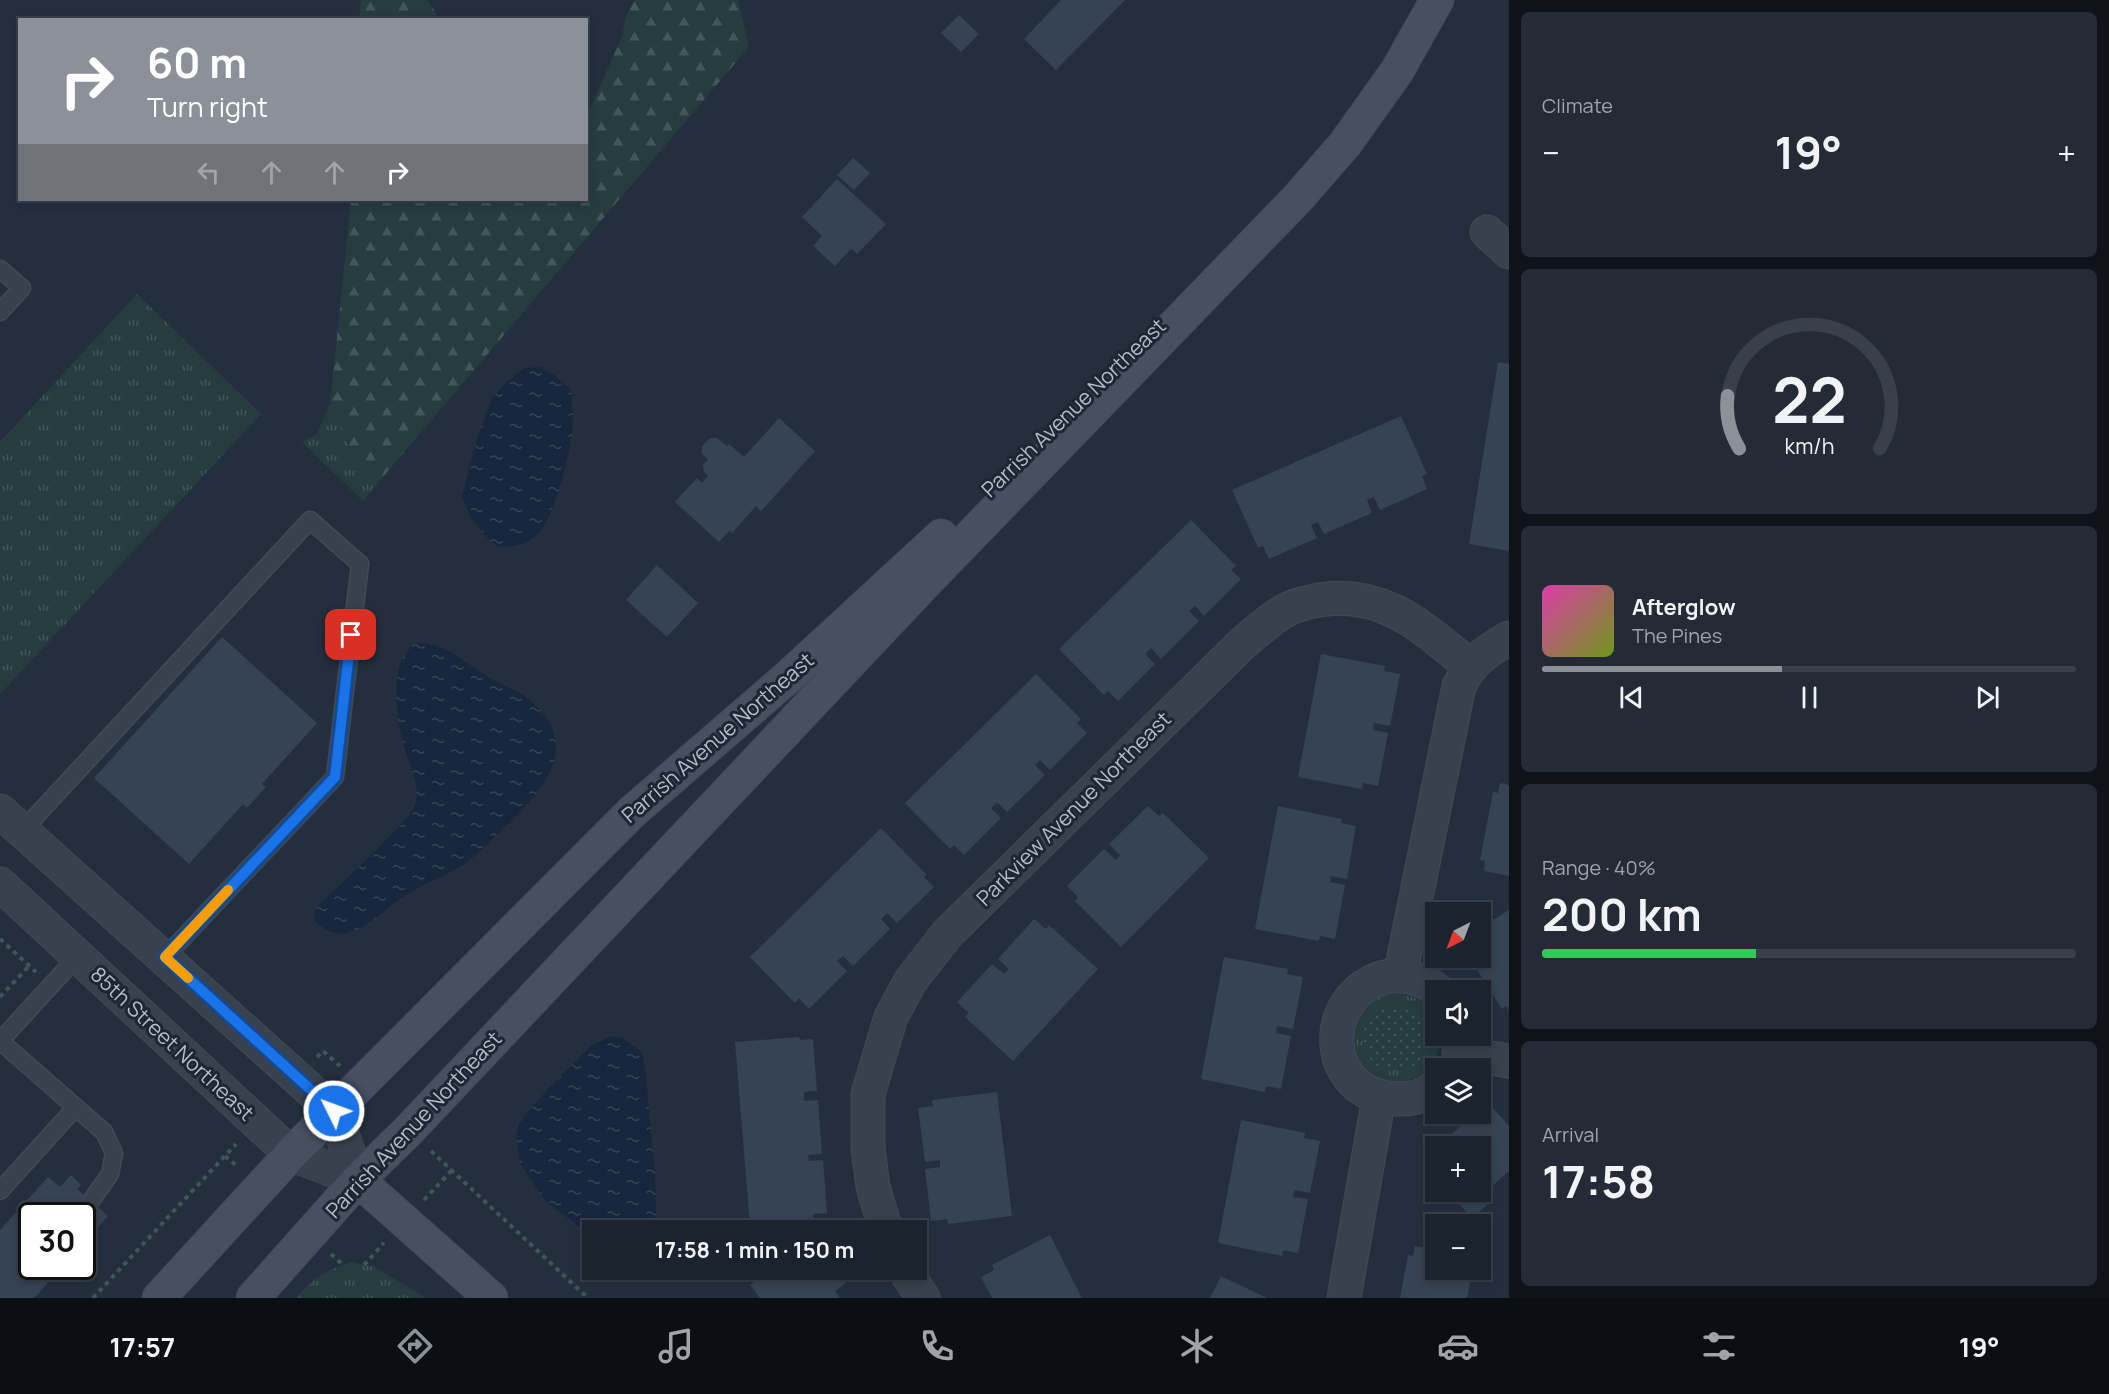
<!DOCTYPE html>
<meta charset="utf-8">
<style>
:root{--surface:#1b232e;--page:#242b36;--text:#f1f3f6;--muted:#a0a4aa;--line:#39404a;--accent:#8c9099}
body{margin:0;font-family:Manrope,sans-serif;background:var(--page);color:var(--text);height:100vh;display:flex;flex-direction:column;font-size:22px;white-space:nowrap}
*{box-sizing:border-box;margin:0}
p{font-size:20px;color:var(--muted)}
.icon{flex:none;width:33px;height:33px;fill:none;stroke:currentColor;stroke-width:2;stroke-linecap:round;stroke-linejoin:round}
.map{position:relative;flex:1;overflow:hidden}
.panel{display:flex;flex-direction:column;gap:12px;padding:12px;background:#0f1319;width:600px}
.panel>*{flex:none}
.banner{position:absolute;left:18px;top:18px;width:570px;height:183px;border-radius:0px;box-shadow:0 3px 9px #0003,0 0 0 2px var(--line);background:#8c9099;color:#fff;overflow:hidden}
.needle{width:39px;rotate:222deg}
.tools{position:absolute;left:1425px;top:902px;display:grid;gap:12px}
.tools a{display:grid;place-items:center;width:66px;height:66px;border-radius:0px;background:var(--surface);box-shadow:0 3px 9px #0003,0 0 0 2px var(--line);font-size:30px}
.speed{position:absolute;left:18px;top:1202px;display:flex;gap:12px;font-size:30px;font-weight:700;text-align:center}
.speed>*{display:grid;place-content:center;width:78px;height:78px;border-radius:50%;background:var(--surface);box-shadow:0 3px 9px #0003,0 0 0 2px var(--line);line-height:1}
.speed .limit{border:3px solid #111;border-radius:9px;background:#fff;color:#111}
.pin{position:absolute;display:grid;place-items:center;width:51px;height:51px;color:#fff;margin:-26px;border-radius:12px;box-shadow:0 3px 9px #0006}
.me{position:absolute;width:66px;margin:-33px;rotate:312deg;stroke-linejoin:round;filter:drop-shadow(0 0 4px #0008)}
.turn{display:flex;align-items:center;gap:21px;height:126px;padding:0 30px;font-size:27px}
.turn .icon{width:78px;height:78px;stroke-width:2.5}
.turn b{display:block;font-size:42px;line-height:51px}
.lanes{display:flex;align-items:center;height:57px;padding:0 30px;background:#0003;justify-content:center;gap:30px;direction:ltr}
.lanes .off{opacity:.35}
.big{font-size:45px;font-weight:700;line-height:1.1}
.panel .widget{flex:1;display:flex;flex-direction:column;justify-content:center;gap:9px;min-width:0;padding:0 21px;border-radius:9px;background:var(--page)}
.panel .dial{align-items:center;gap:0}
.dial svg{height:156px;overflow:visible;fill:none;stroke:var(--line);stroke-width:7;stroke-linecap:round;text-anchor:middle}
.dial text{fill:var(--text);stroke:none}
.song{display:flex;align-items:center;gap:18px}
.cover{width:72px;height:72px;border-radius:9px;background:linear-gradient(135deg,hsl(320 70% 55%),hsl(80 70% 35%))}
.played{height:6px;border-radius:3px;background:linear-gradient(90deg,var(--accent) 45%,var(--line) 45%)}
.keys{display:flex;justify-content:space-around;direction:ltr}
.heat{display:flex;justify-content:space-between;align-items:center;font-size:33px;direction:ltr}
.charge{height:9px;border-radius:4px;background:linear-gradient(90deg,#34c759 40%,var(--line) 0)}
.trip{position:absolute;left:582px;top:1220px;width:345px;height:60px;border-radius:0px;background:var(--surface);box-shadow:0 3px 9px #0003,0 0 0 2px var(--line);font-weight:700;line-height:60px;text-align:center}
.menu{display:flex;height:96px;justify-content:space-around;align-items:center;background:#0b0e12;color:var(--muted)}
.menu .icon{width:42px;height:42px}
.menu .current{color:var(--accent)}
.menu b{font-size:27px;color:var(--text)}
main{display:flex;flex:1;min-height:0}
.map>svg:first-child{display:block}
.grass{fill:url(#grass-tufts);fill-rule:evenodd}
.forest{fill:url(#forest-firs)}
.garden{fill:url(#garden-dots)}
.water{fill:url(#water-ripples)}
.building{fill:#364354}
.lines{fill:none;stroke-linecap:round;stroke-linejoin:round}
.lane-casing{stroke:#414a57;stroke-width:19}
.street-casing{stroke:#414a57;stroke-width:35}
.secondary-casing{stroke:#414a57;stroke-width:35}
.path{stroke:#3f5557;stroke-width:4;stroke-dasharray:4.5 4.5;stroke-linecap:butt}
.lane{stroke:#38414e;stroke-width:16}
.street{stroke:#38414e;stroke-width:33}
.secondary{stroke:#465061;stroke-width:33}
.route-casing{stroke:#114b97;stroke-width:15}
.route{stroke:#1a73e8;stroke-width:10}
.slow{stroke:#f59e0b;stroke-width:10}
.labels{text-anchor:middle;stroke-width:6;stroke-linejoin:round;paint-order:stroke}
.street-label{font-size:21px;fill:#b4bcc9;stroke:#1d2633}
</style>
<main>
<div class="map">
<svg width="1509" height="1298" viewBox="0 0 1509 1298">
<defs>
<pattern id="grass-tufts" width="24" height="20" patternUnits="userSpaceOnUse" patternTransform="scale(1.5)"><rect width="24" height="20" fill="#263c3f"/><path d="M3 7l-1-3M5 7V3M7 7l1-3M15 17l-1-3M17 17v-4M19 17l1-3" fill="none" stroke="#435659"/></pattern>
<pattern id="forest-firs" width="22" height="20" patternUnits="userSpaceOnUse" patternTransform="scale(1.5)"><rect width="22" height="20" fill="#263c3f"/><path d="M5 1l3.5 6h-7zM16 11l3.5 6h-7z" fill="#435659"/></pattern>
<pattern id="garden-dots" width="8" height="8" patternUnits="userSpaceOnUse" patternTransform="scale(1.5)"><rect width="8" height="8" fill="#263c3f"/><path d="M2 2h.1M6 6h.1" fill="none" stroke="#435659" stroke-width="1.8" stroke-linecap="round"/></pattern>
<pattern id="water-ripples" width="26" height="14" patternUnits="userSpaceOnUse" patternTransform="scale(1.5)"><rect width="26" height="14" fill="#17263c"/><path d="M2 4q2-2 4 0t4 0M15 11q2-2 4 0t4 0" fill="none" stroke="#364457"/></pattern>
</defs>
<rect width="100%" height="100%" fill="#242f3e"/>
<path class="grass" d="M137 294 261 414 0 694V442Z
M330 404 356 462 377 484 363 501 302 442 317 434Z
M1395 993C1422 997 1435 1006 1436 1035H1439C1441 1049 1434 1062 1424 1072 1417 1078 1408 1081 1399 1082 1353 1087 1337 1029 1369 1002 1376 996 1386 995 1395 993ZM1425 1027C1429 1049 1422 1063 1401 1070L1366 1050 1363 1039 1365 1028Z
M351 1262 374 1267 427 1298H296C315 1277 324 1271 351 1262Z"/>
<path class="forest" d="M361 0H427L436 13V19H359Z
M635 0H738L749 47 377 484 356 462 330 404 351 200H586L587 116 622 36 627 13Z"/>
<path class="garden" d="M1363 1039a32 32 0 1 1 64 0a32 32 0 1 1-64 0Z"/>
<path class="water" d="M540 367 554 375 571 390C572 401 573 412 573 423 572 448 555 519 536 536 524 546 513 547 498 547L482 533 470 516 462 496 477 438 492 398 507 382 524 368Z
M420 643C449 643 471 669 496 681 502 685 510 687 516 691 525 695 534 704 541 711 577 751 541 792 510 822 495 836 480 854 463 865 444 877 422 884 403 897 386 908 363 934 341 934 329 933 322 928 314 920L315 911 320 904C335 889 412 819 415 805 421 783 408 764 403 743 397 722 393 682 401 662 404 656 408 651 411 646Z
M611 1036 623 1038 642 1052C647 1075 648 1098 650 1121 654 1158 658 1191 655 1228L654 1230H592V1236L545 1201 520 1163 516 1136 520 1121 547 1090 592 1045Z"/>
<path class="building" d="M1061 0H1125L1056 70 1024 39Z
M959 15 979 34 961 52 941 33Z
M853 158 870 173 854 190 837 175Z
M837 179 886 224 857 254 851 249 835 266 813 246 822 236 802 217Z
M1498 362 1509 364V551L1469 544Z
M1401 416 1427 474 1422 476 1427 489 1380 510 1374 497 1367 500 1372 513 1324 534 1318 522 1311 525 1317 538 1269 559 1263 546 1258 548 1232 490Z
M779 418 815 451 761 511 756 506 732 533 730 530 719 542 675 502 697 478 702 483 708 476 704 472 703 465 708 459 702 454V446L710 438H717L727 446 729 444 744 457Z
M1191 520 1236 566 1231 570 1241 579 1204 616 1195 606 1189 611 1199 621 1161 659 1151 648 1145 654 1155 664 1118 701 1108 691 1104 695 1059 649Z
M657 565 698 603 667 637 626 600Z
M222 637 317 723 262 784 266 787 247 808 243 804 189 864 94 778Z
M1321 654 1385 666 1384 671 1400 674 1390 726 1374 723 1373 730 1388 733 1378 786 1363 783 1362 789 1298 777Z
M1036 674 1081 719 1077 723 1087 733 1050 770 1040 760 1035 765 1045 775 1007 812 997 802 991 808 1001 818 964 855 954 845 950 849 905 803Z
M1500 783 1509 785V876L1484 871 1485 861 1480 860 1493 792 1498 793Z
M1148 806 1159 816 1163 813 1209 858 1121 947 1075 901 1078 897 1067 886 1104 849 1116 860 1120 855 1109 844Z
M1278 806 1342 819 1341 823 1356 826 1347 879 1331 876 1330 882 1345 885 1335 939 1320 936 1319 941 1255 929Z
M881 828 926 874 924 877 934 887 897 923 887 913 881 919 890 929 853 966 843 956 837 961 847 971 809 1009 799 998 795 1003 750 957Z
M1509 910V1010L1506 1006 1502 1009 1469 957H1480V928Z
M1034 919 1046 929 1049 925 1098 969 1013 1061 965 1017 969 1013 957 1002 992 964 1004 974 1009 969 998 959Z
M1224 957 1288 969 1287 974 1303 977 1293 1029 1277 1026 1276 1033 1291 1036 1281 1089 1266 1086 1265 1092 1201 1079Z
M799 1037 800 1040 813 1039 817 1091 804 1092V1101L818 1100 822 1154 808 1155 809 1161 823 1160 827 1213 813 1214V1221L750 1226 735 1042Z
M997 1092 1012 1216 948 1224 947 1219 931 1221 925 1169 940 1167V1160L925 1162 918 1108 933 1106 932 1100Z
M1491 1106 1509 1126V1171L1482 1195 1489 1203 1472 1218 1447 1191H1480V1146H1438L1475 1113H1480V1110L1483 1113Z
M1241 1120 1305 1133 1304 1138 1320 1141 1310 1193 1295 1190 1293 1197 1308 1199 1298 1253 1283 1250 1282 1256 1218 1243Z
M1436 1148V1178L1424 1166 1432 1159 1428 1155Z
M71 1175 81 1185 77 1189 108 1216 82 1244V1215H32V1266H63L34 1298H0V1230L48 1177 60 1187Z
M1050 1235 1082 1298H992L981 1277 994 1270 992 1265Z
M1415 1246 1436 1250V1269H1480V1258L1488 1259 1484 1280 1471 1278 1467 1298H1400L1408 1255 1413 1256Z
M772 1269H836L846 1283 835 1291 840 1298H760L750 1285Z
M1221 1276 1267 1298H1210Z"/>
<g class="lines">
<g class="lane-casing">
<path id="lane" d="M0 269 22 288 0 312
M23 830 310 520 360 564 335 777 165 957
M0 1041 104 1132 114 1153 110 1174 91 1201
M0 1041 78 956
M0 1191 76 1107"/>
</g>
<g class="street-casing">
<path id="street" d="M1487 232 1509 252
M0 811 334 1111 358 1180
M0 884 291 1154 358 1180
M1400 976 1459 686C1473 660 1484 653 1509 638
M1459 1053 1509 1061
M1436 1087C1430 1090 1425 1094 1419 1096 1409 1100 1398 1099 1387 1098 1322 1088 1320 999 1381 978 1401 972 1421 978 1437 990
M886 1230 873 1187 868 1148V1094L891 1017 911 980 948 933 1244 642C1258 631 1272 617 1288 609 1297 604 1310 602 1319 600 1384 589 1424 629 1470 666
M904 1269 923 1298
M1344 1298 1379 1097"/>
</g>
<g class="secondary-casing">
<path id="secondary" d="M358 1180 491 1298
M159 1298 291 1154 632 812 788 677 941 536
M253 1298 358 1180 409 1130 926 582 1297 199 1345 144 1397 71 1437 0"/>
</g>
<path class="path" d="M0 939 36 972
M0 997 29 966
M317 1057 323 1051 340 1066
M431 1151 588 1298
M225 1156 238 1167
M424 1200 452 1170
M331 1254 342 1264
M364 1265 384 1243
M93 1298 236 1144"/>
<use href="#lane" class="lane"/>
<use href="#street" class="street"/>
<use href="#secondary" class="secondary"/>
</g>
<g class="lines">
<g class="route-casing">
<path id="route" d="M334 1111 165 957 335 777 351 635"/>
</g>
<use href="#route" class="route"/>
<path class="slow" d="M188 978 165 957 228 890"/>
</g>
<g class="labels">
<g class="street-label">
<text transform="translate(1074 408) rotate(-44)" y="7">Parrish Avenue Northeast</text>
<text transform="translate(718 738) rotate(-41)" y="7">Parrish Avenue Northeast</text>
<text transform="translate(1074 809) rotate(-45)" y="7">Parkview Avenue Northeast</text>
<text transform="translate(172 1044) rotate(43)" y="7">85th Street Northeast</text>
<text transform="translate(414 1125) rotate(-47)" y="7">Parrish Avenue Northeast</text>
</g>
</g>
</svg>
<div class="tools">
<a><svg class="needle" viewBox="-14 -14 28 28"><path d="M0-13l5 13h-10z" fill="#e53935"/><path d="M0 13l5-13h-10z" fill="#a0a4aa"/></svg></a>
<a><svg class="icon" aria-label="sound" viewBox="0 0 24 24"><path d="M4 9h4l5-4v14l-5-4H4zM17 9q2 3 0 6"/></svg></a>
<a><svg class="icon" aria-label="layers" viewBox="0 0 24 24"><path d="M12 4l9 5-9 5-9-5zM3 14l9 5 9-5"/></svg></a>
<a>+</a>
<a>−</a>
</div>
<div class="speed"><div class="limit">30</div></div>
<div class="pin" style="left:351px;top:635px;background:#d93025"><svg class="icon" aria-label="arrive" viewBox="0 0 24 24"><path d="M6 21V4h12l-3 4 3 4H6"/></svg></div>
<svg class="me" style="left:334px;top:1111px" viewBox="-20 -20 40 40"><circle r="17" fill="#1a73e8" stroke="#fff" stroke-width="3"/><path d="M0-11L8 9 0 5-8 9z" fill="#fff"/></svg>
<div class="trip">17:58 · 1 min · 150 m</div>
<div class="banner">
<div class="turn"><svg class="icon" aria-label="right" viewBox="0 0 24 24"><path d="M7 20v-9h11M14 6l5 5-5 5"/></svg><div><b>60 m</b>Turn right</div></div>
<div class="lanes"><svg class="icon off" aria-label="left" viewBox="0 0 24 24"><path d="M17 20v-9H6M10 6l-5 5 5 5"/></svg><svg class="icon off" aria-label="ahead" viewBox="0 0 24 24"><path d="M12 20V5M6 11l6-6 6 6"/></svg><svg class="icon off" aria-label="ahead" viewBox="0 0 24 24"><path d="M12 20V5M6 11l6-6 6 6"/></svg><svg class="icon" aria-label="right" viewBox="0 0 24 24"><path d="M7 20v-9h11M14 6l5 5-5 5"/></svg></div>
</div>
</div>
<section class="panel">
<div class="widget"><p>Climate</p>
<div class="heat"><a>−</a><b class="big">19°</b><a>+</a></div>
</div>
<div class="widget dial"><svg viewBox="0 0 100 80">
<path d="M14 69A42 42 0 1 1 86 69"/>
<path d="M14 69A42 42 0 0 1 8 42" stroke="#8c9099"/>
<text x="50" y="56" font-size="32" font-weight="700">22</text>
<text x="50" y="72" font-size="11">km/h</text>
</svg></div>
<div class="widget">
<div class="song"><i class="cover"></i><div><b>Afterglow</b><p>The Pines</p></div></div>
<div class="played"></div>
<div class="keys"><svg class="icon" aria-label="previous" viewBox="0 0 24 24"><path d="M18 5L8 12l10 7zM5 5v14"/></svg><svg class="icon" aria-label="pause" viewBox="0 0 24 24"><path d="M8 5v14M16 5v14"/></svg><svg class="icon" aria-label="next" viewBox="0 0 24 24"><path d="M6 5l10 7-10 7zM19 5v14"/></svg></div>
</div>
<div class="widget"><p>Range · 40%</p><b class="big">200 km</b><div class="charge"></div></div>
<div class="widget"><p>Arrival</p><b class="big">17:58</b></div>
</section>
</main>
<nav class="menu">
<b>17:57</b>
<svg class="icon current" aria-label="directions" viewBox="0 0 24 24"><path d="M12 3l9 9-9 9-9-9zM9 14v-3h6M13 9l2 2-2 2"/></svg>
<svg class="icon" aria-label="music" viewBox="0 0 24 24"><path d="M9 18V5l10-2v13"/><circle cx="6" cy="18" r="3"/><circle cx="16" cy="16" r="3"/></svg>
<svg class="icon" aria-label="phone" viewBox="0 0 24 24"><path d="M5 4h4l2 5-3 2q2 4 5 5l2-3 5 2v4C11 20 4 13 5 4z"/></svg>
<svg class="icon" aria-label="climate" viewBox="0 0 24 24"><path d="M12 3v18M4 7l16 10M4 17L20 7"/></svg>
<svg class="icon" aria-label="car" viewBox="0 0 24 24"><path d="M5 17H2v-5l4-1 3-4h7l3 4 3 1v5h-3M9 17h6M6 11h13"/><circle cx="7" cy="17" r="2"/><circle cx="17" cy="17" r="2"/></svg>
<svg class="icon" aria-label="filters" viewBox="0 0 24 24"><path d="M4 7h16M4 17h16"/><circle cx="9" cy="7" r="2"/><circle cx="15" cy="17" r="2"/></svg>
<b>19°</b>
</nav>
